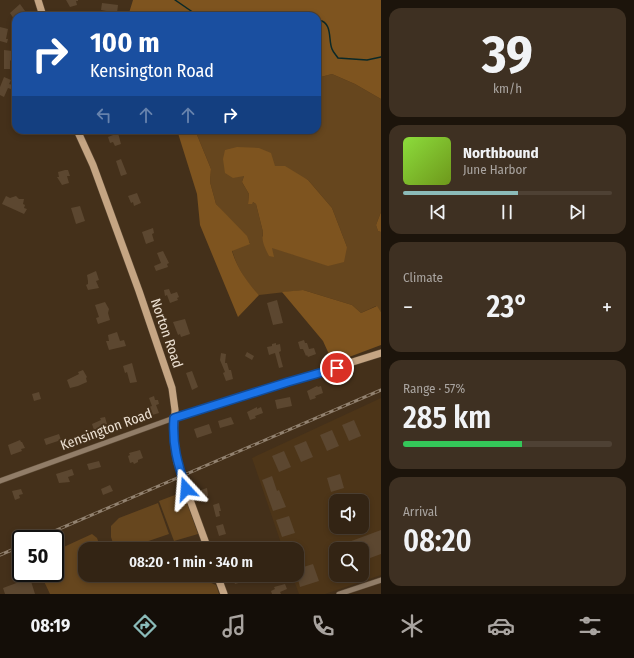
<!DOCTYPE html>
<meta charset="utf-8">
<style>
:root{--surface:#332414;--page:#3e3022;--text:#f1f3f6;--muted:#a9a4a0;--line:#4e4134;--accent:#8bbbb9}
body{margin:0;font-family:"Fira Sans Condensed",sans-serif;background:var(--page);color:var(--text);height:100vh;display:flex;flex-direction:column;font-size:15px;white-space:nowrap}
*{box-sizing:border-box;margin:0}
p{font-size:13px;color:var(--muted)}
.icon{flex:none;width:22px;height:22px;fill:none;stroke:currentColor;stroke-width:2;stroke-linecap:round;stroke-linejoin:round}
.map{position:relative;flex:1;overflow:hidden}
.drawer{display:flex;flex-direction:column;gap:8px;padding:8px;background:#1c140b;width:253px}
.drawer>*{flex:none}
.hud{position:absolute;left:12px;top:12px;width:309px;height:122px;border-radius:12px;box-shadow:0 2px 6px #0003,0 0 0 1px var(--line);background:#1a4fa0;color:#fff;overflow:hidden}
.tools{position:absolute;left:329px;top:494px;display:grid;gap:8px}
.tools a{display:grid;place-items:center;width:40px;height:40px;border-radius:8px;background:var(--surface);box-shadow:0 2px 6px #0003,0 0 0 1px var(--line);font-size:20px}
.speed{position:absolute;left:12px;top:530px;display:flex;gap:8px;font-size:20px;font-weight:700;text-align:center}
.speed>*{display:grid;place-content:center;width:52px;height:52px;border-radius:50%;background:var(--surface);box-shadow:0 2px 6px #0003,0 0 0 1px var(--line);line-height:1}
.speed .limit{border:2px solid #111;border-radius:6px;background:#fff;color:#111}
.pin{position:absolute;display:grid;place-items:center;width:34px;height:34px;color:#fff;margin:-17px;border:2px solid #fff;border-radius:50%;box-shadow:0 1px 4px #0007}
.me{position:absolute;width:44px;margin:-22px;rotate:341deg;stroke-linejoin:round;filter:drop-shadow(0 0 3px #0008)}
.turn{display:flex;align-items:center;gap:14px;height:84px;padding:0 12px;font-size:18px}
.turn .icon{width:52px;height:52px;stroke-width:2.5}
.turn b{display:block;font-size:28px;line-height:34px}
.lanes{display:flex;align-items:center;height:38px;padding:0 12px;background:#0003;justify-content:center;gap:20px;direction:ltr}
.lanes .off{opacity:.35}
.big{font-size:30px;font-weight:600;line-height:1.1}
.drawer .widget{flex:1;display:flex;flex-direction:column;justify-content:center;gap:6px;min-width:0;padding:0 14px;border-radius:12px;background:var(--page)}
.drawer .dial{align-items:center;gap:0}
.dial b{font-size:52px;line-height:1}
.song{display:flex;align-items:center;gap:12px}
.cover{width:48px;height:48px;border-radius:6px;background:linear-gradient(135deg,hsl(90 70% 55%),hsl(80 70% 35%))}
.played{height:4px;border-radius:2px;background:linear-gradient(90deg,var(--accent) 55%,var(--line) 55%)}
.keys{display:flex;justify-content:space-around;direction:ltr}
.heat{display:flex;justify-content:space-between;align-items:center;font-size:22px;direction:ltr}
.charge{height:6px;border-radius:3px;background:linear-gradient(90deg,#34c759 57%,var(--line) 0)}
.trip{position:absolute;left:78px;top:542px;width:226px;height:40px;border-radius:12px;background:var(--surface);box-shadow:0 2px 6px #0003,0 0 0 1px var(--line);font-weight:600;line-height:40px;text-align:center}
.tab-bar{display:flex;height:64px;justify-content:space-around;align-items:center;background:#140e08;color:var(--muted)}
.tab-bar .icon{width:28px;height:28px}
.tab-bar .on{color:var(--accent)}
.tab-bar b{font-size:18px;color:var(--text)}
main{display:flex;flex:1;min-height:0}
.map>svg:first-child{display:block}
.built{fill:#4d3518;fill-rule:evenodd}
.green{fill:#66461e;fill-rule:evenodd}
.forest{fill:#7e541f}
.lines{fill:none;stroke-linecap:round;stroke-linejoin:round}
.stream{stroke:#0b2928;stroke-width:1.5}
.building{fill:#5c4730}
.street-casing{stroke:#5f4c37;stroke-width:6}
.secondary-casing{stroke:#5f4c37;stroke-width:8}
.street{stroke:#917d68;stroke-width:5}
.secondary{stroke:#c5a583;stroke-width:7}
.rail-casing{stroke:#91816f;stroke-width:3}
.rail{stroke:#44301a;stroke-width:1.5;stroke-dasharray:4.5;stroke-linecap:butt}
.secondary-bridge-casing{stroke:#5f4c37;stroke-width:8;stroke-linecap:butt}
.secondary-bridge{stroke:#c5a583;stroke-width:7}
.route-casing{stroke:#114b97;stroke-width:10}
.route{stroke:#1a73e8;stroke-width:7}
.labels{text-anchor:middle;stroke-width:4;stroke-linejoin:round;paint-order:stroke}
.street-label{font-size:14px;fill:#ece0d2;stroke:#44301a}
</style>
<main>
<div class="map">
<svg width="381" height="594" viewBox="0 0 381 594">
<rect width="100%" height="100%" fill="#44301a"/>
<path class="built" d="M381 398V575L325 594H299L292 575H297V549H283L252 458ZM336 501H362V527H336ZM336 549H362V575H336Z"/>
<path class="green" d="M332 74 355 84 381 99V212L376 225 378 231 381 232V312L376 306 361 313 352 305 303 290 259 295C246 282 237 268 232 250L250 243 216 204 210 182 211 169 195 130H317V78ZM275 166 308 180 332 208 347 247 295 255 272 247 262 236 263 232 256 204 253 202 248 204 249 194 242 182 244 176Z
M183 492 198 534 174 541 159 501Z
M158 503 169 534 125 549 114 546 111 537V526L119 518Z
M92 534 97 538 101 549H85V575H206L209 582 216 585 219 594H50L41 575 42 573H55V551Z
M189 543 193 549H168Z"/>
<path class="forest" d="M133 0H381V99L355 84 332 74 317 78V16H121L129 13Z
M177 130H195L211 169 210 182 216 204 247 236 250 244 232 251C237 268 247 282 259 295L238 317 200 225 197 194Z
M237 147 259 148 271 153 275 166H285L308 180 332 208 347 247 344 262 328 266 272 248 274 257 269 256C265 248 261 241 263 232L256 204 253 202 252 204H248L249 194 242 182 244 176 233 178 225 173 223 159 225 150Z
M381 212V232L378 231 376 225Z
M303 290 352 305 361 313 377 306 381 312V345L333 363 323 341 282 292Z"/>
<g class="lines">
<path class="stream" d="M175 0 194 13 205 16
M317 22 319 20C333 23 328 40 332 49 333 52 336 55 338 58L367 60 381 57"/>
</g>
<path class="building" d="M66 0H78V1H76L77 5 70 7Z
M102 3 118 5 117 13 101 10Z
M20 4 25 11 18 16H16L14 19 10 13Z
M0 27 8 29 6 39H8L7 43 0 41Z
M4 50 12 51V59L10 61V69H4Z
M4 77 11 80 9 84 12 85 11 89 8 88 4 97 0 95V87Z
M118 133 121 144 115 146 113 142 110 143 108 137Z
M121 159 127 174 121 176 116 161Z
M65 170H68L70 176H67L69 183 62 185 57 177H59L58 172Z
M137 193 141 203 134 206 133 202 131 203 128 196Z
M6 196 10 198 16 196 19 199H24L23 204 25 205 24 208 27 209 24 214 2 204Z
M80 206 85 221 76 224 71 208Z
M153 228 154 233 152 234 154 241 146 244 142 232Z
M163 251 169 263 167 264 168 267 156 271 154 266 161 263 157 253Z
M96 271 99 280 96 281 99 288 88 290 86 285 88 284V281L87 275Z
M169 289 171 294 177 292 179 297 177 298 178 300 170 303 167 295 165 296 164 290Z
M277 300 283 323 273 325 267 303Z
M105 302 109 309 108 313 110 320 98 324 96 318 99 317 95 305Z
M185 319 190 334 181 337 180 334 178 335 173 322Z
M117 332 120 341 124 340 126 346 109 350 106 341H109L108 335Z
M304 340 305 343H307L309 349 314 348 316 354 308 357 307 355 306 356 303 349H300L298 342Z
M276 343V345L280 344 281 351 279 352 283 367 279 368 275 353 269 355 267 347 272 346V344Z
M247 352 254 356 252 360 245 356Z
M221 353 226 354 225 363H227L229 370H231L233 379 226 381 223 373 225 372 220 360Z
M132 363 137 382 130 383 127 372 125 373 123 366Z
M83 370 87 377 86 378 87 382 78 386 70 388 67 380 79 374 78 372Z
M192 371 198 387 192 390 186 373Z
M317 386 318 387 321 386 323 393 315 396 316 398 310 400 307 391Z
M39 392 41 399 34 401 32 394Z
M154 396 155 400H158L159 404 156 405 159 413 149 416 146 408 152 406 149 398Z
M290 397 292 406 277 409 275 400Z
M257 407V409L261 407 263 413 255 416 256 418 250 420 247 412Z
M105 417 107 424 94 430 92 424 101 420 100 418Z
M231 417 234 424 220 428 218 421Z
M354 420 361 436 349 441 342 425Z
M209 424 212 433 197 438 194 429Z
M332 430 339 446 327 451 320 435Z
M59 434 61 440 46 445 44 439Z
M20 440 21 442H22L25 448 21 449 22 451 11 455 8 445Z
M306 441 313 457 301 462 294 446Z
M140 450 143 458 138 460V462L134 464 133 462 130 463 128 456 130 455 129 453Z
M284 451 291 467 279 472 272 456Z
M99 461 101 467 89 470 87 464Z
M72 469 74 475 68 477 70 482 59 483 56 474Z
M340 474 344 488 331 492 327 478Z
M272 476 277 491 279 490 286 507 273 511 262 480Z
M110 485 113 491 103 495 101 489Z
M207 488 208 496 203 497 201 490Z
M21 489 23 494 19 495 20 498 15 500 12 491Z
M219 503 221 511H219L220 516 216 517 213 505Z
M289 516 295 533 282 537 276 520Z
M223 524 226 534 219 536 216 526Z
M381 530V554L362 561V549H348L346 543Z
M313 564 319 581 300 587 297 576V569Z
M232 575H240L242 582 235 584Z
M30 578 35 594H5L3 588Z
M285 584 287 589 280 592 281 594H272L271 591 275 589 274 587Z"/>
<g class="lines">
<g class="street-casing">
<path id="street" d="M0 481 174 418
M339 594 381 580"/>
</g>
<g class="secondary-casing">
<path id="secondary" d="M38 0 43 16
M77 130 93 165 139 291 172 388 175 410 174 444 177 462
M174 418 381 353
M186 489 208 549
M217 575 224 594"/>
</g>
<use href="#street" class="street"/>
<use href="#secondary" class="secondary"/>
<g class="rail-casing">
<path id="rail" d="M36 539 381 390
M0 555 21 546"/>
</g>
<use href="#rail" class="rail"/>
<g class="secondary-bridge-casing">
<path id="secondary-bridge" d="M177 462 186 489"/>
</g>
<use href="#secondary-bridge" class="secondary-bridge"/>
</g>
<g class="lines">
<g class="route-casing">
<path id="route" d="M186 489C178 464 172 446 174 418L288 382 337 368"/>
</g>
<use href="#route" class="route"/>
</g>
<g class="labels">
<g class="street-label">
<text transform="translate(167 333) rotate(71)" y="5">Norton Road</text>
<text transform="translate(106 429) rotate(-20)" y="5">Kensington Road</text>
</g>
</g>
</svg>
<div class="tools">
<a><svg class="icon" aria-label="sound" viewBox="0 0 24 24"><path d="M4 9h4l5-4v14l-5-4H4zM17 9q2 3 0 6"/></svg></a>
<a><svg class="icon" aria-label="search" viewBox="0 0 24 24"><circle cx="10" cy="10" r="6"/><path d="M15 15l6 6"/></svg></a>
</div>
<div class="speed"><div class="limit">50</div></div>
<div class="pin" style="left:337px;top:368px;background:#d93025"><svg class="icon" aria-label="arrive" viewBox="0 0 24 24"><path d="M6 21V4h12l-3 4 3 4H6"/></svg></div>
<svg class="me" style="left:186px;top:489px" viewBox="-20 -20 40 40"><path d="M0-17L14 15 0 8-14 15z" fill="#1a73e8" stroke="#fff" stroke-width="4"/></svg>
<div class="trip">08:20 · 1 min · 340 m</div>
<div class="hud">
<div class="turn"><svg class="icon" aria-label="right" viewBox="0 0 24 24"><path d="M7 20v-9h11M14 6l5 5-5 5"/></svg><div><b>100 m</b>Kensington Road</div></div>
<div class="lanes"><svg class="icon off" aria-label="left" viewBox="0 0 24 24"><path d="M17 20v-9H6M10 6l-5 5 5 5"/></svg><svg class="icon off" aria-label="ahead" viewBox="0 0 24 24"><path d="M12 20V5M6 11l6-6 6 6"/></svg><svg class="icon off" aria-label="ahead" viewBox="0 0 24 24"><path d="M12 20V5M6 11l6-6 6 6"/></svg><svg class="icon" aria-label="right" viewBox="0 0 24 24"><path d="M7 20v-9h11M14 6l5 5-5 5"/></svg></div>
</div>
</div>
<section class="drawer">
<div class="widget dial"><b>39</b><p>km/h</p></div>
<div class="widget">
<div class="song"><i class="cover"></i><div><b>Northbound</b><p>June Harbor</p></div></div>
<div class="played"></div>
<div class="keys"><svg class="icon" aria-label="previous" viewBox="0 0 24 24"><path d="M18 5L8 12l10 7zM5 5v14"/></svg><svg class="icon" aria-label="pause" viewBox="0 0 24 24"><path d="M8 5v14M16 5v14"/></svg><svg class="icon" aria-label="next" viewBox="0 0 24 24"><path d="M6 5l10 7-10 7zM19 5v14"/></svg></div>
</div>
<div class="widget"><p>Climate</p>
<div class="heat"><a>−</a><b class="big">23°</b><a>+</a></div>
</div>
<div class="widget"><p>Range · 57%</p><b class="big">285 km</b><div class="charge"></div></div>
<div class="widget"><p>Arrival</p><b class="big">08:20</b></div>
</section>
</main>
<nav class="tab-bar">
<b>08:19</b>
<svg class="icon on" aria-label="directions" viewBox="0 0 24 24"><path d="M12 3l9 9-9 9-9-9zM9 14v-3h6M13 9l2 2-2 2"/></svg>
<svg class="icon" aria-label="music" viewBox="0 0 24 24"><path d="M9 18V5l10-2v13"/><circle cx="6" cy="18" r="3"/><circle cx="16" cy="16" r="3"/></svg>
<svg class="icon" aria-label="phone" viewBox="0 0 24 24"><path d="M5 4h4l2 5-3 2q2 4 5 5l2-3 5 2v4C11 20 4 13 5 4z"/></svg>
<svg class="icon" aria-label="climate" viewBox="0 0 24 24"><path d="M12 3v18M4 7l16 10M4 17L20 7"/></svg>
<svg class="icon" aria-label="car" viewBox="0 0 24 24"><path d="M5 17H2v-5l4-1 3-4h7l3 4 3 1v5h-3M9 17h6M6 11h13"/><circle cx="7" cy="17" r="2"/><circle cx="17" cy="17" r="2"/></svg>
<svg class="icon" aria-label="filters" viewBox="0 0 24 24"><path d="M4 7h16M4 17h16"/><circle cx="9" cy="7" r="2"/><circle cx="15" cy="17" r="2"/></svg>
</nav>
